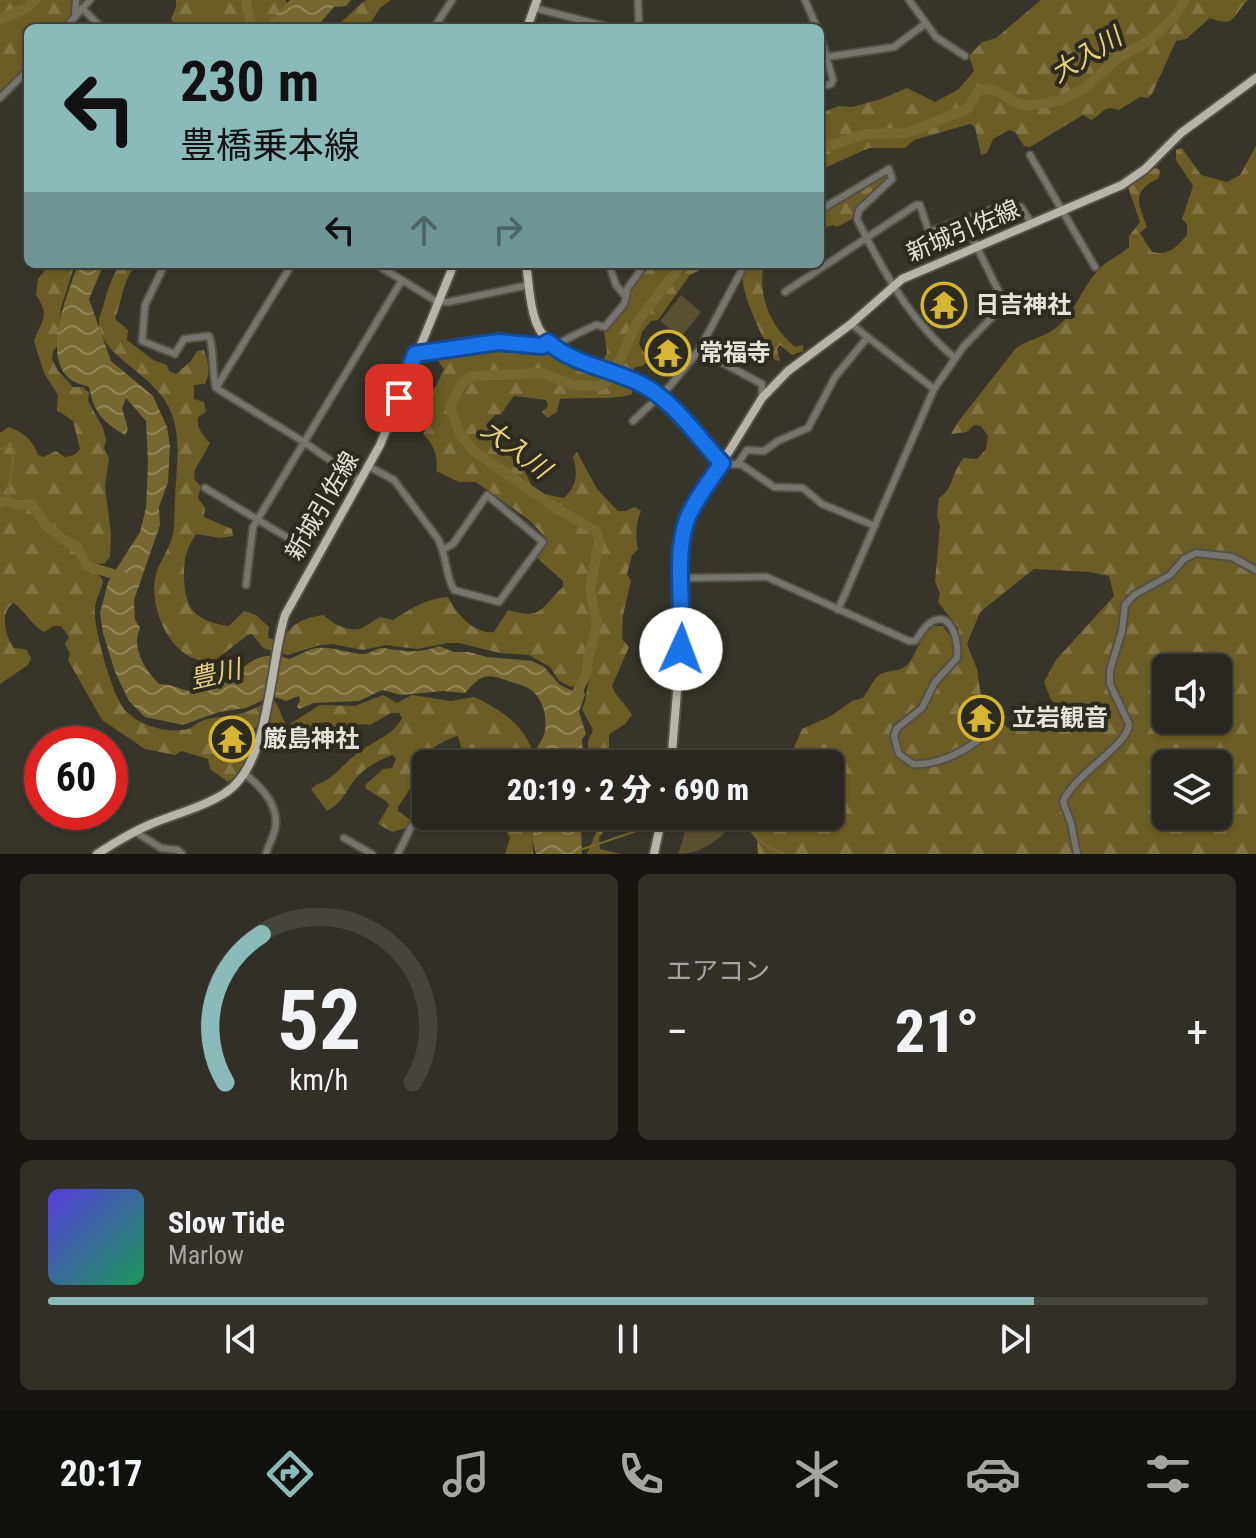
<!DOCTYPE html>
<html lang="ja">
<meta charset="utf-8">
<style>
:root{--surface:#29271f;--page:#312f28;--text:#f1f3f6;--muted:#a5a5a4;--line:#45443d;--accent:#8bbbb9}
body{margin:0;font-family:"Roboto Condensed","Noto Sans JP",sans-serif;background:var(--page);color:var(--text);height:100vh;display:flex;flex-direction:column;font-size:30px;white-space:nowrap}
*{box-sizing:border-box;margin:0}
p{font-size:26px;color:var(--muted)}
.icon{flex:none;width:44px;height:44px;fill:none;stroke:currentColor;stroke-width:2;stroke-linecap:round;stroke-linejoin:round}
.map{position:relative;height:854px;overflow:hidden}
.panel{display:flex;flex-direction:column;gap:20px;padding:20px;background:#171511;flex:1}
.panel>*{flex:none}
.top-card{position:absolute;left:24px;top:24px;width:800px;height:244px;border-radius:12px;box-shadow:0 2px 6px #0004,0 0 0 2px var(--line);background:#8bbbb9;color:#111;overflow:hidden}
.buttons{position:absolute;left:1152px;top:654px;display:grid;gap:16px}
.buttons a{display:grid;place-items:center;width:80px;height:80px;border-radius:12px;background:var(--surface);box-shadow:0 2px 6px #0004,0 0 0 2px var(--line);font-size:40px}
.speed{position:absolute;left:24px;top:726px;display:flex;gap:16px;font-size:40px;font-weight:700;text-align:center}
.speed>*{display:grid;place-content:center;width:104px;height:104px;border-radius:50%;background:var(--surface);box-shadow:0 2px 6px #0004,0 0 0 2px var(--line);line-height:1}
.speed .limit{border:12px solid #d22;background:#fff;color:#111}
.pin{position:absolute;display:grid;place-items:center;width:68px;height:68px;color:#fff;margin:-34px;border-radius:16px;box-shadow:0 4px 12px #0006}
.me{position:absolute;width:88px;margin:-44px;rotate:2deg;stroke-linejoin:round;filter:drop-shadow(0 0 6px #0008)}
.turn{display:flex;align-items:center;gap:28px;height:168px;padding:0 24px;font-size:36px}
.turn .icon{width:104px;height:104px;stroke-width:2.5}
.turn b{display:block;font-size:56px;line-height:68px}
.lanes{display:flex;align-items:center;height:76px;padding:0 24px;background:#0003;justify-content:center;gap:40px;direction:ltr}
.lanes .off{opacity:.35}
.big{font-size:60px;font-weight:800;line-height:1.1}
.panel .widget{flex:1;display:flex;flex-direction:column;justify-content:center;gap:12px;min-width:0;padding:0 28px;border-radius:12px;background:var(--page)}
.panel .dial{align-items:center;gap:0}
.dial svg{height:208px;overflow:visible;fill:none;stroke:var(--line);stroke-width:7;stroke-linecap:round;text-anchor:middle}
.dial text{fill:var(--text);stroke:none}
.song{display:flex;align-items:center;gap:24px}
.cover{width:96px;height:96px;border-radius:12px;background:linear-gradient(135deg,hsl(250 70% 55%),hsl(150 70% 35%))}
.played{height:8px;border-radius:4px;background:linear-gradient(90deg,var(--accent) 85%,var(--line) 85%)}
.keys{display:flex;justify-content:space-around;direction:ltr}
.heat{display:flex;justify-content:space-between;align-items:center;font-size:44px;direction:ltr}
.panel .tiles{flex:1;display:grid;gap:20px;grid-template-columns:1fr 1fr}
.widget:last-child{grid-column:span 2}
.trip{position:absolute;left:412px;top:750px;width:432px;height:80px;border-radius:12px;background:var(--surface);box-shadow:0 2px 6px #0004,0 0 0 2px var(--line);font-weight:800;line-height:80px;text-align:center}
.dock{display:flex;height:128px;justify-content:space-around;align-items:center;background:#10100c;color:var(--muted)}
.dock .icon{width:56px;height:56px}
.dock .active{color:var(--accent)}
.dock b{font-size:36px;color:var(--text)}
.map>svg:first-child{display:block}
.green{fill:#595031}
.forest{fill:url(#forest-firs);fill-rule:evenodd}
.water{fill:url(#water-waves)}
.lines{fill:none;stroke-linecap:round;stroke-linejoin:round}
.stream{stroke:#776730;stroke-width:2}
.river{stroke:#776730;stroke-width:10}
.minor-casing{stroke:#535045;stroke-width:10}
.major-casing{stroke:#535045;stroke-width:12}
.minor{stroke:#76746f;stroke-width:6}
.major{stroke:#b7b4a9;stroke-width:8}
.route-casing{stroke:#114b97;stroke-width:20}
.route{stroke:#1a73e8;stroke-width:14}
.labels{text-anchor:middle;stroke-width:8;stroke-linejoin:round;paint-order:stroke}
.street-label{font-size:24px;fill:#e3e2db;stroke:#2d2a20}
.poi-label{font-size:24px;font-weight:bold;fill:#e3e2db;stroke:#2d2a20;text-anchor:start}
.water-label{font-size:26px;font-style:italic;fill:#e9d07d;stroke:#2d2a20}
</style>
<div class="map">
<svg width="1256" height="854" viewBox="0 0 1256 854">
<defs>
<pattern id="forest-firs" width="22" height="20" patternUnits="userSpaceOnUse" patternTransform="scale(2)"><rect width="22" height="20" fill="#6c5c25"/><path d="M5 1l3.5 6h-7zM16 11l3.5 6h-7z" fill="#817344"/></pattern>
<pattern id="water-waves" width="16" height="10" patternUnits="userSpaceOnUse" patternTransform="scale(2)"><rect width="16" height="10" fill="#776730"/><path d="M0 5q4-4 8 0t8 0" fill="none" stroke="#918457"/></pattern>
</defs>
<rect width="100%" height="100%" fill="#373429"/>
<path class="green" d="M681 295 701 312 681 337 660 321Z
M696 816H716L720 819 734 817 735 822C719 840 702 854 678 854L684 836V822Z"/>
<path class="forest" d="M0 0H82L79 9 63 28H28V67L0 92Z
M176 0H286L287 3C283 14 271 19 263 28H177L171 19 176 7Z
M366 0H391L380 8 371 22 378 28H333C346 20 353 9 366 0Z
M1041 0H1248C1231 17 1236 28 1210 18L1186 39 1176 41 1152 94 1148 98 1140 97 1119 110C1103 104 1103 114 1091 120L1083 115 1030 147 1024 146 1015 132 1009 130 993 139 987 153 981 155 975 127 970 124 914 140 905 148H869L820 170V113L839 106 852 107 881 99 907 88 935 102 959 89 974 71 969 56 982 42 996 38Z
M1256 146V854H758L757 840 744 825V816H830V764H787L802 729 831 716 852 701 863 698C868 692 872 681 878 676 887 669 900 673 908 664 917 654 918 639 933 626H943L949 635 959 629 938 602 940 594 935 581 940 526 937 515 939 498C954 489 952 470 964 458L977 459 986 449 988 436 981 426 974 425 967 432 951 434 958 422 1016 348C1029 339 1043 338 1056 328 1076 312 1083 284 1102 266 1110 259 1121 255 1129 247V236L1140 222 1128 187 1155 168 1160 170 1159 178C1132 192 1137 200 1147 227L1140 233 1152 252C1170 256 1176 247 1187 235V225L1182 219 1193 186 1176 160V150L1182 148 1201 175 1227 182 1240 175ZM1034 569 1090 572 1109 576 1114 596 1056 660 1044 682 1051 700 1061 708 1064 715 1032 731 1007 727 995 718 982 703 977 669 967 644 980 612ZM1166 668H1218V720H1166ZM1166 764H1218V816H1166Z
M887 174 889 178 862 203 852 219 837 227 833 225 820 229V208L826 211Z
M50 264H75L61 308 58 345 53 351 52 359 58 371 73 387H83L89 393 88 401 103 428 106 440 104 448 109 458 105 486 111 534 110 557 104 564 92 563 93 568 103 580C102 592 93 601 95 615 96 635 112 695 125 710 139 726 167 734 188 729 194 727 197 722 204 720 217 716 233 717 246 712 258 708 260 703 275 702 281 710 281 717 287 726L320 705 355 706 383 695 397 703 412 695 451 701 474 697C500 709 522 723 532 750L527 764H466L458 736C448 738 415 756 414 767 413 772 415 776 415 781L398 807V811L411 820 406 828 392 832 378 824 389 805 386 801 366 789 365 785 383 769 392 768 396 759 393 755C381 759 366 767 358 776 346 789 345 801 327 811L311 789C316 784 321 783 327 780 339 772 349 758 362 750 377 739 392 736 402 718L399 713H391L370 725C351 720 349 738 328 722L319 723 293 741H288L282 732 275 735 267 730 266 725 258 726 251 731C252 755 248 768 228 782L210 769 208 759 181 751 175 755 145 749 102 720 68 660 70 654 65 644 69 637 61 626H54L44 632C33 626 25 612 14 603 0 610 4 635 14 648L26 649 31 658 28 665 0 684V433L9 427C25 434 32 439 38 455L43 457 56 451 65 457 74 455 80 449 73 421 57 410 58 395 44 373 34 341C41 320 51 317 36 295L38 279Z
M120 264H137C123 278 122 301 115 319L128 330 127 340 153 360 167 365 169 371 176 374 191 361 197 351 204 350C208 362 211 372 205 384L194 385V399L204 402 206 412 198 417C196 428 203 435 210 443L195 470 194 479 201 486 198 498 205 508 204 517 232 529 233 536 221 538 196 534C186 550 184 558 184 576 185 609 194 621 229 626L244 611 256 615 269 627 268 638 282 642C289 624 305 617 324 615 332 624 350 633 362 628 368 625 374 620 380 617L393 620C409 609 428 598 448 597 456 613 474 635 494 632L508 610C543 620 539 609 563 587V581L537 558 544 546 545 537 529 520 476 482H459L436 471C439 457 433 443 423 434L429 422 427 406 419 393 422 387 435 388 444 369 438 361 446 341 459 337 465 351 501 348 519 351 538 349 551 352 596 371 607 353 604 331C620 318 618 307 628 292 634 282 641 273 648 264H712L690 275 658 320 651 321 642 332 639 344 649 361 642 366 635 367 632 372V394C621 400 577 397 560 399L557 412 547 418 542 412 548 406 546 400 514 396 501 414 495 415 488 423 515 462 523 468 533 488 539 493 564 498C577 485 578 474 573 457L577 452 597 489 618 511H625L635 507 641 511C636 522 635 537 638 549L632 555 627 574 631 581 623 615 622 639 629 647 612 686C618 701 625 702 632 715L625 724 609 734V764H588V741L593 730 582 709C588 698 585 690 590 678L582 677 578 685 571 687 559 681 550 667 529 655 500 653 459 643H447L417 649 386 645 363 650 332 644 320 645 288 655 263 648 252 634 248 635 210 664C203 661 193 659 187 655 163 640 149 601 156 574 160 560 170 549 173 534 175 523 174 510 175 498 176 473 180 450 175 425 166 374 98 361 99 321 99 316 103 309 104 303 108 289 112 277 120 264Z
M749 264H764C757 296 771 327 795 347L803 345V351L792 355 780 345 777 349 780 361 775 360C766 345 740 292 743 276 743 274 748 265 749 264Z
M497 816H532L533 854H505L510 838Z
M594 816H608L606 828 599 838 600 849 621 854H587L598 828Z"/>
<path class="water" d="M290 0H351L346 6 334 7 316 28H263Z
M78 264H104L89 299 111 361 153 396 167 427 170 446 168 482 159 507 160 525 134 600 135 620 140 628C131 648 145 670 159 684 170 684 175 687 185 690 201 694 219 672 231 664L244 667C257 655 272 653 289 659 298 656 310 648 318 648 333 647 345 652 360 654 370 655 376 647 384 648 404 651 419 654 439 646L454 652H469L487 657 532 661 544 667 560 685 573 691 583 689 585 695 579 712 586 734 582 739 583 756 577 764H532C532 754 536 750 541 741 551 724 544 695 526 687 520 684 513 683 508 681 484 672 481 676 465 693L443 691 401 695 382 690 359 701 314 703 299 709 297 706 300 701 299 696 286 701 272 696 246 708 219 712 183 725 145 717 129 701 115 672 103 633 100 613 108 582 140 532 146 508 148 462 146 421 126 398 122 408 128 429 125 435C103 422 94 413 89 387 84 385 75 383 71 380 40 356 68 294 78 264Z
M537 816H590L589 822 581 828 582 854H536C533 845 530 832 536 824L545 822Z"/>
<g class="lines">
<path class="stream" d="M0 449 11 446 14 449C14 467 7 484 8 501
M727 816C745 816 746 824 757 837 764 846 774 850 784 854
M665 822 683 816
M583 849 654 825"/>
<path class="river" d="M247 0 246 6 253 28
M0 19 27 8 35 0
M820 149 865 134 907 133 967 109 980 89 995 90 1017 103 1028 106 1061 100 1085 88 1115 60 1150 40 1174 17 1185 0
M0 503 8 501 17 505 31 504 46 525 64 540 77 547 87 566 123 577
M573 700 587 673 588 659 597 624 590 589 599 541 596 531 559 510 475 452 460 434 450 407 462 383 472 376 542 373 573 385 599 386 611 379 638 321 682 264"/>
<g class="minor-casing">
<path id="minor" d="M638 0 639 28
M805 0 817 28
M909 0 936 37 965 56
M82 8 102 28
M534 8 613 28
M75 15 76 0
M65 28 90 0
M434 28 452 0
M820 34 833 80 831 84 820 87
M820 58 894 47 925 24
M0 98 28 70
M1030 155 1095 267
M820 210 889 169 892 179 859 210 857 219C883 271 910 321 955 358
M165 264 145 305 142 341 175 354 184 339 209 336C214 345 212 375 216 388L304 442 360 481
M375 264 402 280
M785 292 916 205H920L929 232 990 210 1021 207 1032 224
M626 297 627 289 645 264
M851 324 934 389
M554 347C561 341 585 330 596 325L605 327 624 304 626 297 616 285 609 264
M699 350 762 384V398
M417 353 498 342 542 346 548 342
M216 388 292 264
M633 421 670 386 699 350 745 264
M722 463 742 465 774 487 803 488 822 504 875 526
M738 463 747 450 764 451 778 441 808 428 835 377 867 338
M368 466 394 480 438 539C447 555 445 575 454 590L499 602 543 542 487 495 453 544 444 549
M205 488 295 542
M682 578 767 577 909 641H915C921 634 924 625 933 621 953 611 959 645 957 658L935 682 922 708 897 728 894 736 899 754 913 764C940 766 975 747 992 727
M246 585 253 527 402 280 436 301 448 302 529 285
M838 610 934 389 964 346 1005 304 963 219
M246 775C262 787 280 807 275 829 273 838 268 846 266 854
M134 831 161 848 178 850 182 854
M344 838 372 854
M398 854 411 827 426 807
M1077 854 1071 823 1063 802C1074 774 1129 745 1129 724L1110 684V670L1122 631 1125 605 1134 595 1170 575 1184 559 1196 553 1232 557 1256 570"/>
</g>
<g class="major-casing">
<path id="major" d="M527 28 537 0
M526 264C529 282 529 302 535 319 549 365 613 366 648 388 678 407 698 438 722 463
M671 764 683 620 681 544 686 521 762 398 788 371 851 324 902 279 1122 185 1145 169 1181 133 1256 78
M97 854C114 843 132 832 151 824 175 814 204 807 225 793 271 764 269 665 285 615L380 445 454 264
M654 854 662 816"/>
</g>
<use href="#minor" class="minor"/>
<use href="#major" class="major"/>
</g>
<g class="lines">
<g class="route-casing">
<path id="route" d="M399 398 415 354 498 342 542 346 548 342C574 365 613 369 643 385 676 403 697 437 722 463 710 481 693 502 686 522 674 559 684 610 681 649"/>
</g>
<use href="#route" class="route"/>
</g>
<defs>
<g id="temple-ring" transform="scale(2.3)"><circle r="9.5" fill="#2d2a20" stroke="#d6b534" stroke-width="1.5"/><path d="M0-6L5-2H3V0L6.5 2.5H4V6H1.5V3h-3V6H-4V2.5H-6.5L-3 0V-2H-5Z" fill="#d6b534"/></g>
</defs>
<g fill-rule="evenodd">
<use href="#temple-ring" x="944" y="305"/>
<use href="#temple-ring" x="668" y="353"/>
<use href="#temple-ring" x="981" y="718"/>
<use href="#temple-ring" x="232" y="739"/>
</g>
<g class="labels">
<g class="street-label">
<text transform="translate(963 231) rotate(-23)" y="8">新城引佐線</text>
<text transform="translate(322 506) rotate(-60)" y="8">新城引佐線</text>
</g>
<g class="poi-label">
<text x="975" y="313">日吉神社</text>
<text x="699" y="361">常福寺</text>
<text x="1012" y="726">立岩観音</text>
<text x="263" y="747">厳島神社</text>
</g>
<g class="water-label">
<text transform="translate(1086 55) rotate(-32)" y="9">大入川</text>
<text transform="translate(516 449) rotate(37)" y="9">大入川</text>
<text transform="translate(215 674) rotate(-13)" y="9">豊川</text>
</g>
</g>
</svg>
<div class="buttons">
<a><svg class="icon" aria-label="sound" viewBox="0 0 24 24"><path d="M4 9h4l5-4v14l-5-4H4zM17 9q2 3 0 6"/></svg></a>
<a><svg class="icon" aria-label="layers" viewBox="0 0 24 24"><path d="M12 4l9 5-9 5-9-5zM3 14l9 5 9-5"/></svg></a>
</div>
<div class="speed"><div class="limit">60</div></div>
<div class="pin" style="left:399px;top:398px;background:#d93025"><svg class="icon" aria-label="arrive" viewBox="0 0 24 24"><path d="M6 21V4h12l-3 4 3 4H6"/></svg></div>
<svg class="me" style="left:681px;top:649px" viewBox="-20 -20 40 40"><circle r="19" fill="#fff"/><path d="M0-13L10 11 0 6-10 11z" fill="#1a73e8"/></svg>
<div class="trip">20:19 · 2 分 · 690 m</div>
<div class="top-card">
<div class="turn"><svg class="icon" aria-label="left" viewBox="0 0 24 24"><path d="M17 20v-9H6M10 6l-5 5 5 5"/></svg><div><b>230 m</b>豊橋乗本線</div></div>
<div class="lanes"><svg class="icon" aria-label="left" viewBox="0 0 24 24"><path d="M17 20v-9H6M10 6l-5 5 5 5"/></svg><svg class="icon off" aria-label="ahead" viewBox="0 0 24 24"><path d="M12 20V5M6 11l6-6 6 6"/></svg><svg class="icon off" aria-label="right" viewBox="0 0 24 24"><path d="M7 20v-9h11M14 6l5 5-5 5"/></svg></div>
</div>
</div>
<section class="panel">
<div class="tiles">
<div class="widget dial"><svg viewBox="0 0 100 80">
<path d="M14 69A42 42 0 1 1 86 69"/>
<path d="M14 69A42 42 0 0 1 28 12" stroke="#8bbbb9"/>
<text x="50" y="56" font-size="32" font-weight="700">52</text>
<text x="50" y="72" font-size="11">km/h</text>
</svg></div>
<div class="widget"><p>エアコン</p>
<div class="heat"><a>−</a><b class="big">21°</b><a>+</a></div>
</div>
<div class="widget">
<div class="song"><i class="cover"></i><div><b>Slow Tide</b><p>Marlow</p></div></div>
<div class="played"></div>
<div class="keys"><svg class="icon" aria-label="previous" viewBox="0 0 24 24"><path d="M18 5L8 12l10 7zM5 5v14"/></svg><svg class="icon" aria-label="pause" viewBox="0 0 24 24"><path d="M8 5v14M16 5v14"/></svg><svg class="icon" aria-label="next" viewBox="0 0 24 24"><path d="M6 5l10 7-10 7zM19 5v14"/></svg></div>
</div>
</div>
</section>
<nav class="dock">
<b>20:17</b>
<svg class="icon active" aria-label="directions" viewBox="0 0 24 24"><path d="M12 3l9 9-9 9-9-9zM9 14v-3h6M13 9l2 2-2 2"/></svg>
<svg class="icon" aria-label="music" viewBox="0 0 24 24"><path d="M9 18V5l10-2v13"/><circle cx="6" cy="18" r="3"/><circle cx="16" cy="16" r="3"/></svg>
<svg class="icon" aria-label="phone" viewBox="0 0 24 24"><path d="M5 4h4l2 5-3 2q2 4 5 5l2-3 5 2v4C11 20 4 13 5 4z"/></svg>
<svg class="icon" aria-label="climate" viewBox="0 0 24 24"><path d="M12 3v18M4 7l16 10M4 17L20 7"/></svg>
<svg class="icon" aria-label="car" viewBox="0 0 24 24"><path d="M5 17H2v-5l4-1 3-4h7l3 4 3 1v5h-3M9 17h6M6 11h13"/><circle cx="7" cy="17" r="2"/><circle cx="17" cy="17" r="2"/></svg>
<svg class="icon" aria-label="filters" viewBox="0 0 24 24"><path d="M4 7h16M4 17h16"/><circle cx="9" cy="7" r="2"/><circle cx="15" cy="17" r="2"/></svg>
</nav>
